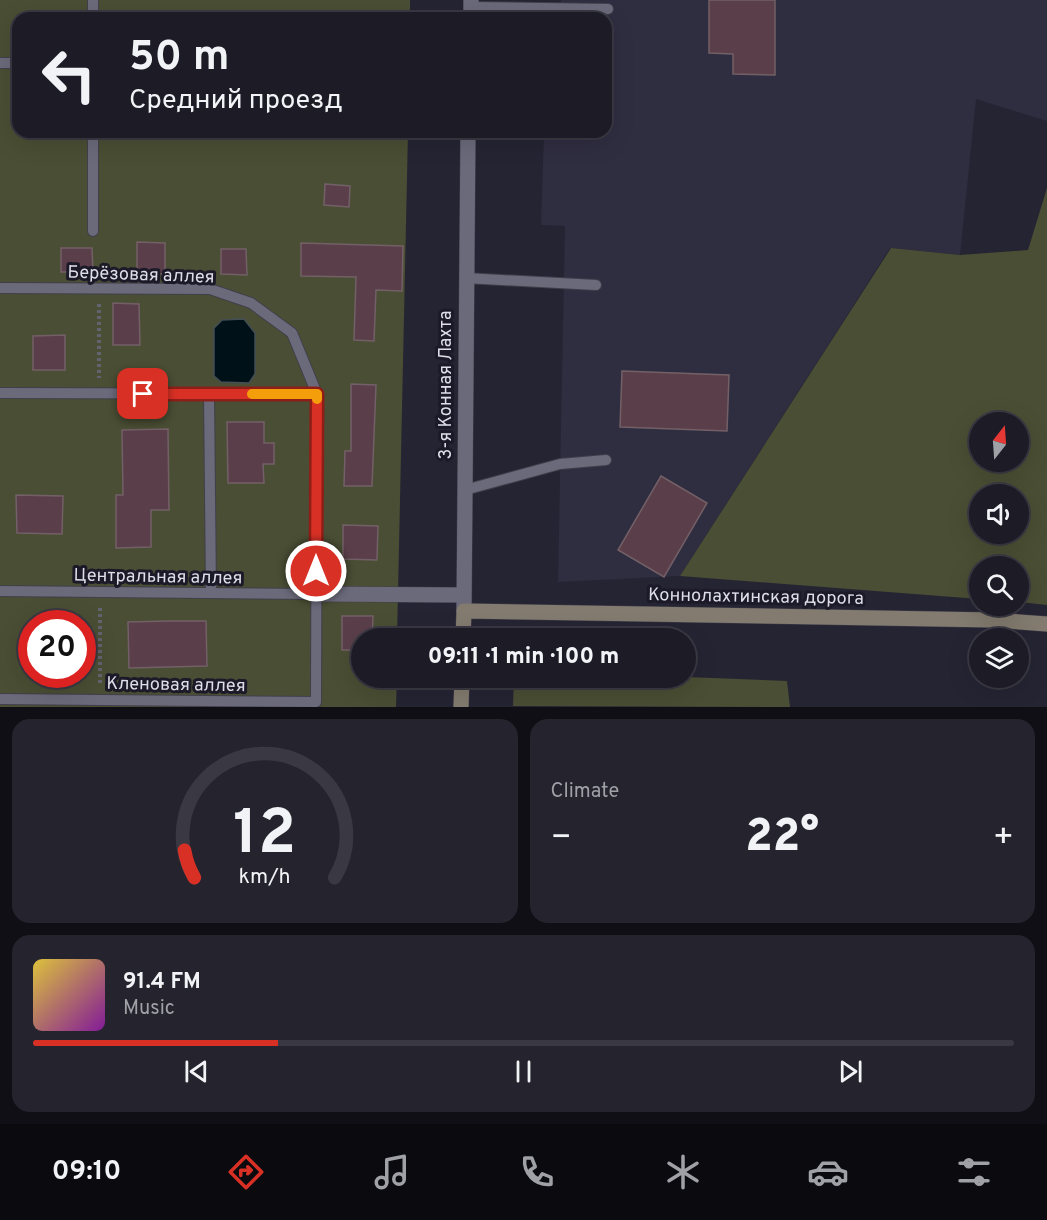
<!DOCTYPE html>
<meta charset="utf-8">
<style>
:root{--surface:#1c1b26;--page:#25242e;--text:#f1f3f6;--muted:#a0a1a7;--line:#3a3943;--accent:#d93025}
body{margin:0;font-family:Overpass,sans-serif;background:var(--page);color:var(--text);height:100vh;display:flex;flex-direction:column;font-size:22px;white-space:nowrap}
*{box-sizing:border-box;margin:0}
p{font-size:20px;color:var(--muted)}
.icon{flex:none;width:33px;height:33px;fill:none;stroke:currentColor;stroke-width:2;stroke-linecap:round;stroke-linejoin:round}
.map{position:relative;height:707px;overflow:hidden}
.details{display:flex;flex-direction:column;gap:12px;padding:12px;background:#0f0f15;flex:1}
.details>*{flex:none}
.banner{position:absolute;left:12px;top:12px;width:600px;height:126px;border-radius:18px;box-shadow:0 6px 24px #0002,0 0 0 2px var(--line);background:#1c1b26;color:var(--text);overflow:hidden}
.needle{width:39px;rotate:17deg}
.controls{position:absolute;left:969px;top:412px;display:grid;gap:12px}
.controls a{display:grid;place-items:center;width:60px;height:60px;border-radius:50%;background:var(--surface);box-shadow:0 6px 24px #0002,0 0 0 2px var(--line);font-size:30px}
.speed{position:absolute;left:18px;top:610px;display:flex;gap:12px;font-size:30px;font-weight:700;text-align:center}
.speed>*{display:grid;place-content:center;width:78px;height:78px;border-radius:50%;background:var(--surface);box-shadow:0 6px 24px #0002,0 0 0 2px var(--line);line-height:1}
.speed .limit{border:9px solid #d22;background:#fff;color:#111}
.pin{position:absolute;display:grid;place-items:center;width:51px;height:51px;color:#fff;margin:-26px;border-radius:12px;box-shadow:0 3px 9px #0006}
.me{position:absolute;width:66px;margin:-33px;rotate:0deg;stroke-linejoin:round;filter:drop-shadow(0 0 4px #0008)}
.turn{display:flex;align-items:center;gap:21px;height:126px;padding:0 18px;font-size:27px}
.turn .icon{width:78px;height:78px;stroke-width:2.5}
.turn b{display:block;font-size:42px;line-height:51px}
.big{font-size:45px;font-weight:800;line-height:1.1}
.details .tile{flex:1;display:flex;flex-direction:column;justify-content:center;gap:9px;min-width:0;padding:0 21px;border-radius:18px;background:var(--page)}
.details .dial{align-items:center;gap:0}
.dial svg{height:156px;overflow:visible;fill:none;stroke:var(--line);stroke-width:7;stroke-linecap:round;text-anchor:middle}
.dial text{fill:var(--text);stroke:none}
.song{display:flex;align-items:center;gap:18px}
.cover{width:72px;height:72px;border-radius:9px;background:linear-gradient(135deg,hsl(50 70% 55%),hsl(290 70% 35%))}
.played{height:6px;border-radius:3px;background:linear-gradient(90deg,var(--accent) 25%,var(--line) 25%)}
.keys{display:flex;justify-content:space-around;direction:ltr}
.heat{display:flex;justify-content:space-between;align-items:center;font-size:33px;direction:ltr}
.details .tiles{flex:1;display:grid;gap:12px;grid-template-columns:1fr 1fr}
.tile:last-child{grid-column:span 2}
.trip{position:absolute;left:351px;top:628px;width:345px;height:60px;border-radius:30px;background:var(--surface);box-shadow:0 6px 24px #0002,0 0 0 2px var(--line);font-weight:800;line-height:60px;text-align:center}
.dock{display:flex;height:96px;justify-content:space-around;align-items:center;background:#0b0b0f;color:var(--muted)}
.dock .icon{width:42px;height:42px}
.dock .selected{color:var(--accent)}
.dock b{font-size:27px;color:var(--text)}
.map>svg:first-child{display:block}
.built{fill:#2f2d40}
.green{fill:#4a4e34;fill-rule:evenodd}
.water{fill:#001117;stroke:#434e56;stroke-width:1.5}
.building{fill:#5a3f4a;stroke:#736067;stroke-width:1.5}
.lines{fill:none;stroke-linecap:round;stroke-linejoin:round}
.lane-casing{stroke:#413f4b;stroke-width:12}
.street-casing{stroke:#413f4b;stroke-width:16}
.secondary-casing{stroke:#413f4b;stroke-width:16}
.path{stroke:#636270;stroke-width:4;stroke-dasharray:3 3;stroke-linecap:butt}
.lane{stroke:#6b6a7b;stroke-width:10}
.street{stroke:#6b6a7b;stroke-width:15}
.secondary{stroke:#837b6f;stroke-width:15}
.route-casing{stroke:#8d1f18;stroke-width:15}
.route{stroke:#d93025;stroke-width:10}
.slow{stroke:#f59e0b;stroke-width:10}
.labels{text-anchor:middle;stroke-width:6;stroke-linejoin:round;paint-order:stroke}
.street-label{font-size:18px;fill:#dedee8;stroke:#1c1a29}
</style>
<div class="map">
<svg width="1047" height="707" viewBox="0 0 1047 707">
<rect width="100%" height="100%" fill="#252433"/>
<path class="built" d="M561 0H1047V121L976 99 960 255 890 248 680 576 558 582 565 226 541 225 544 132H606V18H561Z"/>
<path class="green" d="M0 0H410V18H18V132H408L397 639H362V678H397L396 707H0ZM32 624H82V675H32Z
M1047 188V605L1019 602 1018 567H980L979 599 680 576 891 248 960 255 1028 250ZM980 423H1018V462H980ZM980 495H1018V534H980Z
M686 677 787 681 790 707 513 706 514 678Z"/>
<path class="water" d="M244 319 255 333V374L249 383 221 382 214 376V328L222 320Z"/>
<path class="building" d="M709 0H775V75L733 74V54L709 53Z
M325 184 350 186 349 207 324 205Z
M137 242 165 243V274L137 273Z
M301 243 403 246 402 291 376 290 374 341 354 340 356 277 301 276Z
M61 248H92L93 272H61Z
M221 249H246L247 275 221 274Z
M113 303 139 304 140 345H113Z
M65 335V370H33V336Z
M622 371 729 375 727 431 620 427Z
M351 384 376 385 372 486H344L345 451H351Z
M227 422H264V443H274V464H263L264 483H228Z
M168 429 169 510H151V547L116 548V495H123L122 430Z
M661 476 707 503 664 577 618 550Z
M16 495 63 496 62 534 17 533Z
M343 525 378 526 377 560 343 559Z
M342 616H373L372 639H362V650H342Z
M169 621H206L207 666 129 668 128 622Z"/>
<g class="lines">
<g class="lane-casing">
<path id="lane" d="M471 7 608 9
M93 18V0
M0 63H18
M93 132V231
M465 278 596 285
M0 288 210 289 251 303 292 333 317 394 316 702 0 699
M0 393 317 394
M209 394 211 593
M465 490 560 464 606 460
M0 591 316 594"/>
</g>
<g class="street-casing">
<path id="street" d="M471 18V0
M316 594 464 595
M464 611 468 132"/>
</g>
<g class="secondary-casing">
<path id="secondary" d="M463 639 464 611 993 620 1047 624
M461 707 462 678"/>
</g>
<path class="path" d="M99 304V378
M100 608V684"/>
<use href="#lane" class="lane"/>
<use href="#street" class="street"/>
<use href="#secondary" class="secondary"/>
</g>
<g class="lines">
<g class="route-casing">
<path id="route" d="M143 394H317L316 571"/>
</g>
<use href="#route" class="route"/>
<path class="slow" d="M252 394H317V399"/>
</g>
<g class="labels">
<g class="street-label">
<text transform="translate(141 274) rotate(2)" y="6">Берёзовая аллея</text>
<text transform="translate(445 385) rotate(-90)" y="6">3-я Конная Лахта</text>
<text transform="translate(158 576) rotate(1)" y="6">Центральная аллея</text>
<text transform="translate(756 596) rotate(1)" y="6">Коннолахтинская дорога</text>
<text transform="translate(176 684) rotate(1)" y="6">Кленовая аллея</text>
</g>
</g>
</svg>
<div class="controls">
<a><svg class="needle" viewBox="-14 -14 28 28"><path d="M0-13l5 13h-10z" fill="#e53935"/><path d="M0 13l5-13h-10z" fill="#a0a1a7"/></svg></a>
<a><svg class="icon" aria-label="sound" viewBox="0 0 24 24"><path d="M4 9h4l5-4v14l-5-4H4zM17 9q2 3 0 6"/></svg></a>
<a><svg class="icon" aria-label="search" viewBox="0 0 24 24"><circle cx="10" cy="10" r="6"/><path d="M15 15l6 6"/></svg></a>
<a><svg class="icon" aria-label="layers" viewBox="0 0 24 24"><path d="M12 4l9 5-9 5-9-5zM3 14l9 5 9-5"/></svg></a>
</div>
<div class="speed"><div class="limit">20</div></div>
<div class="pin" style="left:143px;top:394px;background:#d93025"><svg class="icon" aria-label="arrive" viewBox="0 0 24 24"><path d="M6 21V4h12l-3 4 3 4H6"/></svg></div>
<svg class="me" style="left:316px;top:571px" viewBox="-20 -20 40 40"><circle r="17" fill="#d93025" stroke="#fff" stroke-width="3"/><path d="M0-11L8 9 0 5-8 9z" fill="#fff"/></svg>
<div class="trip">09:11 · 1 min · 100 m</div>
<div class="banner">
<div class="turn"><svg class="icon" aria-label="left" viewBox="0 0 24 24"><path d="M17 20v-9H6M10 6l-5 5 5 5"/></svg><div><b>50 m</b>Средний проезд</div></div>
</div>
</div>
<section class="details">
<div class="tiles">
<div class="tile dial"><svg viewBox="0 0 100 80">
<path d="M14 69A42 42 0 1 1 86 69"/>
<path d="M14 69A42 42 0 0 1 9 55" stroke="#d93025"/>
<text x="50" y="56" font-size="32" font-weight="700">12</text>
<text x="50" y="72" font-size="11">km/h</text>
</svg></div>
<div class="tile"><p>Climate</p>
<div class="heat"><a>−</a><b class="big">22°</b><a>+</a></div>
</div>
<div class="tile">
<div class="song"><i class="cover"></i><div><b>91.4 FM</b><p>Music</p></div></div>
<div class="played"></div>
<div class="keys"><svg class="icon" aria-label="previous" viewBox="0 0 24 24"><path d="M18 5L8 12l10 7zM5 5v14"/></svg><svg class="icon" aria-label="pause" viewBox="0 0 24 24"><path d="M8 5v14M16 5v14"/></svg><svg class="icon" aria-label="next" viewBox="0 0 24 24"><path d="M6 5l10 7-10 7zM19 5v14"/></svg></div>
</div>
</div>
</section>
<nav class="dock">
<b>09:10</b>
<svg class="icon selected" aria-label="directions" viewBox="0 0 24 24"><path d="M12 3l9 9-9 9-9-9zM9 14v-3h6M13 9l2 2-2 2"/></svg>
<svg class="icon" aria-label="music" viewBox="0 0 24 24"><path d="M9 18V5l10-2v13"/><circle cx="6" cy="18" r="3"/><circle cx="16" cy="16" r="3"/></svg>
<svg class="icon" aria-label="phone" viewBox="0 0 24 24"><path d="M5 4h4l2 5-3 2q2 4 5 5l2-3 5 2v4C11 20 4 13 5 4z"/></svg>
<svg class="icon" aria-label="climate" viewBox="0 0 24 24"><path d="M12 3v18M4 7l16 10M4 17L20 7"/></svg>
<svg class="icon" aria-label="car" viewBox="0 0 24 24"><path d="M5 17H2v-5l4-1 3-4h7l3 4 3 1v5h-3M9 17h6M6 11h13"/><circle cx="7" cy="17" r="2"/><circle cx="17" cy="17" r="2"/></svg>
<svg class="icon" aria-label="filters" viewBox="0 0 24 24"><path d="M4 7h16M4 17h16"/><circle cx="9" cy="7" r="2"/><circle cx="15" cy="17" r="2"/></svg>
</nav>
